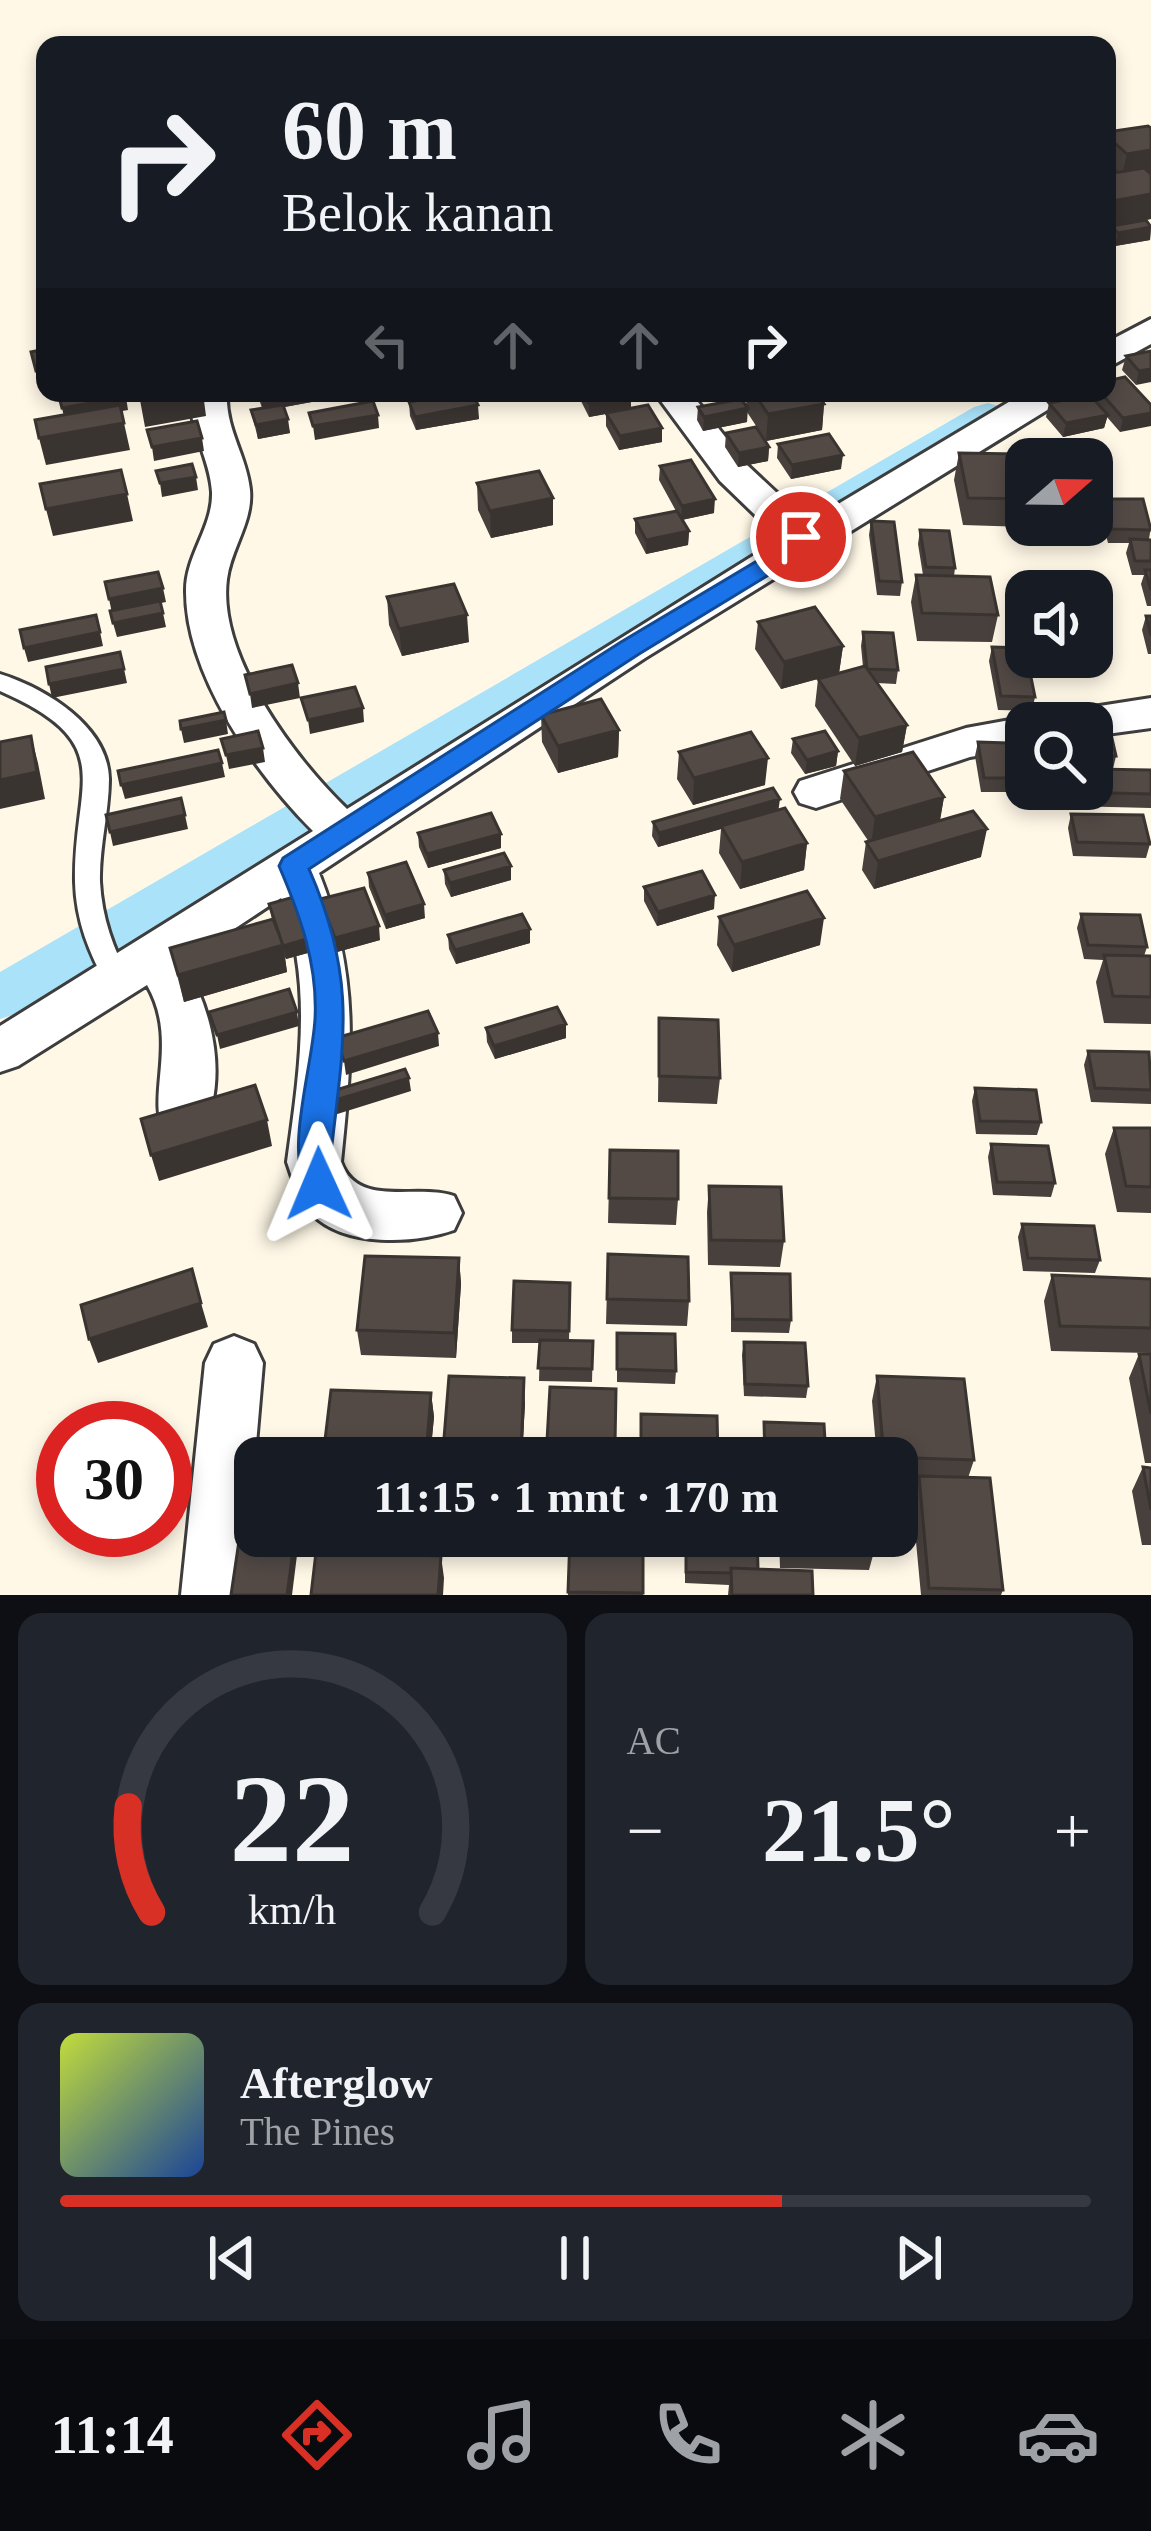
<!DOCTYPE html>
<html lang="id">
<meta charset="utf-8">
<style>
:root{--surface:#171b24;--page:#20242c;--text:#f1f3f6;--muted:#9ea1a6;--line:#363941;--accent:#d93025}
body{margin:0;font-family:Georgia,serif;background:var(--page);color:var(--text);height:100vh;display:flex;flex-direction:column;font-size:45px;white-space:nowrap}
*{box-sizing:border-box;margin:0}
p{font-size:39px;color:var(--muted)}
.icon{flex:none;width:66px;height:66px;fill:none;stroke:currentColor;stroke-width:2;stroke-linecap:round;stroke-linejoin:round}
.map{position:relative;height:1595px;overflow:hidden}
.sheet{display:flex;flex-direction:column;gap:18px;padding:18px;background:#0d0f14;flex:1}
.sheet>*{flex:none}
.top-card{position:absolute;left:36px;top:36px;width:1080px;height:366px;border-radius:24px;box-shadow:0 6px 18px #0003;background:#171b24;color:var(--text);overflow:hidden}
.needle{width:78px;rotate:70deg}
.controls{position:absolute;left:1005px;top:438px;display:grid;gap:24px}
.controls a{display:grid;place-items:center;width:108px;height:108px;border-radius:24px;background:var(--surface);box-shadow:0 6px 18px #0003;font-size:60px}
.speed{position:absolute;left:36px;top:1401px;display:flex;gap:24px;font-size:60px;font-weight:700;text-align:center}
.speed>*{display:grid;place-content:center;width:156px;height:156px;border-radius:50%;background:var(--surface);box-shadow:0 6px 18px #0003;line-height:1}
.speed .limit{border:18px solid #d22;background:#fff;color:#111}
.pin{position:absolute;display:grid;place-items:center;width:102px;height:102px;color:#fff;margin:-51px;border:6px solid #fff;border-radius:50%;box-shadow:0 3px 12px #0007}
.me{position:absolute;width:132px;margin:-66px;rotate:359deg;stroke-linejoin:round;filter:drop-shadow(0 0 9px #0008)}
.turn{display:flex;align-items:center;gap:42px;height:252px;padding:0 48px;font-size:54px}
.turn .icon{width:156px;height:156px;stroke-width:2.5}
.turn b{display:block;font-size:84px;line-height:102px}
.lanes{display:flex;align-items:center;height:114px;padding:0 48px;background:#0003;justify-content:center;gap:60px;direction:ltr}
.lanes .off{opacity:.35}
.big{font-size:90px;font-weight:700;line-height:1.1}
.sheet .widget{flex:1;display:flex;flex-direction:column;justify-content:center;gap:18px;min-width:0;padding:0 42px;border-radius:24px;background:var(--page)}
.sheet .dial{align-items:center;gap:0}
.dial svg{height:312px;overflow:visible;fill:none;stroke:var(--line);stroke-width:7;stroke-linecap:round;text-anchor:middle}
.dial text{fill:var(--text);stroke:none}
.song{display:flex;align-items:center;gap:36px}
.cover{width:144px;height:144px;border-radius:18px;background:linear-gradient(135deg,hsl(70 70% 55%),hsl(220 70% 35%))}
.played{height:12px;border-radius:6px;background:linear-gradient(90deg,var(--accent) 70%,var(--line) 70%)}
.keys{display:flex;justify-content:space-around;direction:ltr}
.heat{display:flex;justify-content:space-between;align-items:center;font-size:66px;direction:ltr}
.sheet .tiles{flex:1;display:grid;gap:18px;grid-template-columns:1fr 1fr}
.widget:last-child{grid-column:span 2}
.trip{position:absolute;left:234px;top:1437px;width:684px;height:120px;border-radius:24px;background:var(--surface);box-shadow:0 6px 18px #0003;font-weight:700;line-height:120px;text-align:center}
.dock{display:flex;height:192px;justify-content:space-around;align-items:center;background:#090b0e;color:var(--muted)}
.dock .icon{width:84px;height:84px}
.dock .on{color:var(--accent)}
.dock b{font-size:54px;color:var(--text)}
.map>svg:first-child{display:block}
.lines{fill:none;stroke-linecap:round;stroke-linejoin:round}
.canal{fill:#a9e2f9;fill-rule:evenodd}
.lane-casing{stroke:#3d3d3d;stroke-width:6}
.street-casing{stroke:#3d3d3d;stroke-width:6}
.lane{fill:#fff;fill-rule:evenodd}
.street{fill:#fff;fill-rule:evenodd}
.wall{fill:#47403c}
.shaded-wall{fill:#3a3431}
.building{fill:#534a46;stroke:#3a3431;stroke-width:3}
.route{fill:#1a73e8;stroke:#114b97;stroke-width:3}
</style>
<div class="map">
<svg width="1151" height="1595" viewBox="0 0 1151 1595">
<rect width="100%" height="100%" fill="#fff8e7"/>
<g class="lines">
<path class="canal" d="M988 403 1002 407 1007 415 1002 423 19 1013 0 1019V972L974 407Z"/>
<g class="lane-casing">
<path id="lane" d="M0 674C45 688 108 726 109 779 109 813 99 847 100 882 102 918 113 948 130 980L126 987 117 990 108 987C89 953 76 921 75 882 73 781 121 744 0 691Z"/>
</g>
<g class="street-casing">
<path id="street" d="M1151 319V344L1107 368V342Z
M191 393H227C225 429 247 456 250 490 253 522 231 548 227 579 217 656 295 759 347 809L780 539 720 481 655 393H691L747 465 808 522 1024 393H1067L1062 401 645 658 319 873C360 976 352 1055 341 1162 358 1209 416 1183 454 1196L462 1213 454 1230C415 1244 345 1247 313 1215 299 1201 293 1180 287 1162 299 1073 314 984 281 898L184 962C213 1013 229 1079 201 1135L183 1142 165 1135C145 1096 180 1042 147 985L18 1066 0 1072V1026L313 831C256 774 185 674 186 590 186 555 213 527 212 492 210 457 188 429 191 393Z
M1151 698V728L1092 736V723H1054L1061 712Z
M1026 717 1042 723H1026V747L970 757 816 808 800 803 794 792 800 781 966 728Z
M234 1336 254 1344 263 1363 243 1595H181L205 1363 214 1344Z"/>
</g>
<use href="#lane" class="lane"/>
<use href="#street" class="street"/>
</g>
<path class="wall" d="M1151 128V219L1107 226V132Z
M1151 225 1150 240 1115 246 1108 239 1111 226Z
M1151 351 1136 385 1122 370 1126 356Z
M257 393H327L328 399 284 407 290 433 258 439 251 410 262 408Z
M452 393H479L473 394 479 419 416 430 410 416 409 402Z
M577 393H629L631 408 662 428V442L619 450 606 426V414L589 417Z
M747 393H817L824 404 822 430 766 441 747 412V422L703 431 697 420 698 407 746 406Z
M1090 393H1107L1151 405 1120 432 1107 417 1104 428 1063 437 1046 417 1049 403 1090 395Z
M726 433 769 447 768 461 738 467 725 447Z
M778 444 841 469 791 479 777 458Z
M959 453 1026 488V511L1023 527 963 525 954 480Z
M660 466 714 513 682 520 689 531 688 545 646 554 635 533V519L676 511 659 480Z
M477 483 553 498V525L491 538 478 510Z
M1104 499 1151 527 1149 539 1151 540V606H1147L1141 584 1144 575H1132L1126 553 1129 543H1108L1100 512Z
M871 521 902 582 900 596 877 595 869 535Z
M920 530 955 568 954 576 998 615 992 642 917 641 911 602 916 575H923L918 544Z
M387 597 469 642 402 656 389 625Z
M1146 616H1151V654H1148L1142 630Z
M758 622 843 646 839 673 863 667 861 646 863 632 898 670 896 684 877 683 907 725 902 752 855 766 815 706 818 679 781 689 755 649Z
M992 647 1035 697 1032 711 998 710 989 661Z
M541 715 619 730 618 757 558 773 542 742Z
M1092 733 1116 756 1113 769 1151 770V808L1070 806 1067 789H1092Z
M793 739 838 751 836 766 805 774 791 753Z
M978 742 1013 778 1010 792H981L975 756Z
M679 752 765 785 693 805 677 779Z
M844 771 944 797 940 821 981 857 874 889 862 870 866 842H869L840 799Z
M779 810 807 843 804 870 740 889 719 853 721 829 658 847 652 836 653 822Z
M1071 814 1150 844 1146 858 1073 856 1068 828Z
M418 833 501 834V848L428 868 419 847Z
M511 866V880L451 897 445 884 444 870Z
M368 873 425 918 386 929 369 887Z
M644 887 714 909 657 926 644 901Z
M320 899 380 940 337 952 322 913Z
M269 904 313 937 315 951 286 959 285 957 287 972 184 1002 170 948 272 920Z
M1081 914 1147 947 1144 956H1151V1024L1104 1023 1096 982 1103 960 1084 959 1077 928Z
M719 917 820 945 732 972 717 945Z
M530 929V943L456 964 449 949 448 935Z
M659 1018 720 1078 717 1104 658 1102Z
M486 1028 566 1038 495 1059 487 1042Z
M1088 1051 1151 1090V1104L1091 1102 1084 1065Z
M975 1088 1041 1122 1037 1135 976 1134 972 1101Z
M1114 1128H1151V1213L1117 1212 1105 1154Z
M991 1144 1055 1183 1051 1197 993 1195 988 1157Z
M610 1150 678 1199 676 1225 608 1223Z
M709 1186 784 1241 780 1267 708 1265 707 1212Z
M1022 1224 1100 1260 1095 1273 1023 1271 1018 1237Z
M608 1254 689 1301 687 1326 606 1324Z
M459 1258 461 1284 456 1358 361 1355 357 1330Z
M731 1273 791 1320 789 1333 731 1332Z
M1052 1275 1151 1279V1353L1051 1351 1044 1301Z
M570 1283 569 1340 593 1341 592 1382 539 1381 540 1343H512V1330Z
M617 1333 676 1371 675 1384 617 1382Z
M744 1342 808 1386 806 1398 744 1396 742 1355Z
M1139 1354H1151V1463H1145L1129 1378Z
M877 1376 974 1460 968 1478 1003 1590 1001 1595H921L912 1499 917 1482 897 1481V1458H877L872 1401Z
M616 1389 615 1455 548 1454 547 1441Z
M431 1393 434 1417 430 1458H328L325 1440Z
M525 1403 522 1458H444L443 1451Z
M1143 1467 1151 1468V1545H1142L1132 1491Z
M338 1536H434V1540Z
M570 1536 643 1537V1595H568Z
M685 1536H757L758 1569 813 1595H728L729 1585 685 1583Z
M779 1536H874L875 1548 869 1570 780 1568Z"/>
<path class="shaded-wall" d="M1151 150V174L1121 179 1127 154Z
M1151 194V219L1107 226V202Z
M1151 227 1150 240 1115 246 1118 233Z
M1112 252 1109 265 1107 266V253Z
M45 369V383L39 385 36 371Z
M1151 369V382L1136 385 1139 371Z
M182 393H203L206 416 145 427 140 400Z
M283 393H327L328 399 263 411 261 397Z
M686 393H711L685 398Z
M631 396V409L589 417V403Z
M126 397 128 410 65 421 62 408Z
M824 404 822 430 766 441 768 414Z
M478 405 479 419 416 430 415 417Z
M748 408 747 422 703 431 704 417Z
M1151 413V426L1120 432 1123 418Z
M378 415 379 428 315 440 313 426Z
M1108 415 1104 428 1063 437 1066 423Z
M288 419 290 433 258 439 256 425Z
M124 423 130 450 46 465 39 438Z
M662 428V442L619 450 620 436Z
M202 438 204 451 154 461 152 447Z
M769 447 768 461 738 467 739 453Z
M843 455 841 469 791 479 792 465Z
M196 477 198 490 162 497 160 483Z
M127 494 133 521 53 536 46 509Z
M553 498V525L491 538 490 511Z
M715 499 714 513 681 520 682 506Z
M689 531 688 545 646 554V540Z
M163 588 166 602 112 613 109 599Z
M163 613 166 627 117 637 113 623Z
M467 615 469 642 402 656 399 629Z
M100 632 103 646 28 662 24 648Z
M843 646 839 673 781 689 784 662Z
M124 669 127 683 52 698 49 684Z
M298 683 300 698 252 708 250 694Z
M363 708 364 722 310 734 308 720Z
M226 720 228 734 184 743 181 729Z
M907 725 902 752 855 766 859 738Z
M619 730 618 757 558 773V746Z
M31 736 38 763 45 799 0 809V780Z
M263 748 265 762 229 769 226 755Z
M838 751 836 766 805 774 807 760Z
M768 758 765 785 693 805 694 778Z
M222 763 225 777 125 799 121 785Z
M944 797 939 824 871 844 875 817Z
M780 799 778 813 721 826V829L658 847 659 833Z
M185 815 188 829 113 846 110 832Z
M987 829 981 857 874 889 878 861Z
M501 834V848L428 868 427 854Z
M807 843 804 870 740 889 742 862Z
M511 866V880L451 897 450 883Z
M715 895 714 909 657 926 658 912Z
M424 904 425 918 386 929 385 915Z
M824 918 820 945 732 972 734 945Z
M379 926 380 940 337 952 335 938Z
M530 929V943L456 964 455 950Z
M313 937 315 951 286 959 283 946Z
M283 945 287 972 184 1002 178 975Z
M297 1012 299 1026 220 1049 217 1035Z
M566 1024V1038L495 1059 494 1046Z
M438 1033 439 1046 346 1075 344 1061Z
M409 1078 411 1091 331 1116 329 1102Z
M267 1120 272 1146 159 1181 151 1155Z
M459 1258 461 1284 456 1358 454 1333Z
M201 1303 208 1327 98 1363 89 1339Z
M524 1378 525 1403 522 1458H521Z
M431 1393 434 1417 430 1458H428L427 1443Z
M295 1536 298 1547 292 1595H287Z
M441 1556 444 1578 443 1595H438Z"/>
<path class="building" d="M1148 126 1151 128V150L1127 154 1107 136V132Z
M1111 166 1117 172 1107 174V167Z
M1144 168 1151 174V194L1107 202V174Z
M1146 220 1151 227 1118 233 1111 226Z
M45 349V369L36 371 31 352Z
M1151 351V369L1139 371 1126 356Z
M1125 377 1151 405V413L1123 418 1101 393H1107V381Z
M58 393H124L126 397 62 408Z
M138 393H182L140 400Z
M260 393H283L261 397Z
M459 393H472L478 405 415 417 409 402Z
M583 393H629L631 396 589 403Z
M754 393H817L824 404 768 414Z
M1090 395 1108 415 1066 423 1049 403Z
M741 399 748 408 704 417 698 407Z
M373 401 378 415 313 426 309 413Z
M120 405 124 423 39 438 35 420Z
M283 405 288 419 256 425 251 410Z
M648 405 662 428 620 436 606 413Z
M197 421 202 438 152 447 147 430Z
M756 427 769 447 739 453 726 433Z
M829 434 843 455 792 465 778 444Z
M959 453 1019 454 1026 488V499L968 498Z
M691 460 715 499 682 506 660 466Z
M192 464 196 477 160 483 156 471Z
M121 470 127 494 46 509 40 484Z
M539 471 553 498 490 511 477 483Z
M1104 499H1143L1151 530 1112 529Z
M677 511 689 531 646 540 635 519Z
M871 521 894 522 902 582 879 581Z
M920 530 949 531 955 568 926 567Z
M1130 539 1151 540V561H1135Z
M1145 570H1151V590Z
M158 572 163 588 109 599 105 582Z
M916 575 990 577 998 615 922 613Z
M454 584 467 615 399 629 387 597Z
M160 601 163 613 113 623 110 611Z
M815 607 843 646 784 662 758 622Z
M96 615 100 632 24 648 20 630Z
M1146 616H1151V635Z
M863 632 893 633 898 670 867 669Z
M992 647 1025 648 1035 697 1001 696Z
M120 652 124 669 49 684 46 667Z
M292 665 298 683 250 694 245 675Z
M865 666 907 725 859 738 818 679Z
M355 687 363 708 308 720 301 698Z
M601 699 619 730 558 746 541 715Z
M224 712 226 720 181 729 180 721Z
M258 731 263 748 226 755 221 739Z
M825 731 838 751 807 760 793 739Z
M751 732 768 758 694 778 679 752Z
M1092 733 1111 734 1116 756H1092Z
M31 736 37 772 0 780V742Z
M978 742 1007 743 1013 778H984Z
M218 750 222 763 121 785 118 771Z
M913 752 944 797 875 817 844 771Z
M1092 769 1151 770V794L1074 792V789H1092Z
M773 788 780 799 659 833 653 822Z
M181 798 185 815 110 832 106 815Z
M785 808 807 843 742 862 721 826Z
M973 811 987 829 878 861 866 842Z
M491 813 501 834 427 854 418 833Z
M1071 814 1143 815 1150 844 1077 842Z
M504 853 511 866 450 883 444 870Z
M406 862 424 904 385 915 368 873Z
M702 871 715 895 658 912 644 887Z
M364 888 379 926 335 938 320 899Z
M807 891 824 918 734 945 719 917Z
M297 896 313 937 283 946 269 904Z
M522 914 530 929 455 950 448 935Z
M1081 914 1140 915 1147 947 1088 945Z
M273 919 283 945 178 975 170 948Z
M1104 955 1151 956V997L1113 996Z
M289 989 297 1012 217 1035 209 1012Z
M557 1007 566 1024 494 1046 486 1028Z
M428 1011 438 1033 344 1061 336 1038Z
M659 1018 718 1020 720 1078 659 1076Z
M1088 1051 1149 1052 1151 1090 1095 1088Z
M405 1069 409 1078 329 1102 326 1093Z
M255 1085 267 1120 151 1155 141 1119Z
M975 1088 1036 1090 1041 1122 980 1121Z
M1114 1128H1151V1187L1126 1186Z
M991 1144 1048 1146 1055 1183 997 1182Z
M610 1150 678 1151V1199L609 1198Z
M709 1186 781 1187 784 1241 711 1240Z
M1022 1224 1094 1226 1100 1260 1028 1258Z
M608 1254 688 1257 689 1301 607 1299Z
M365 1256 459 1258 454 1333 357 1330Z
M192 1269 201 1303 89 1339 81 1305Z
M731 1273 790 1274 791 1320 733 1319Z
M1052 1275 1151 1279V1328L1060 1326Z
M514 1281 570 1283 569 1331 512 1330Z
M617 1333 675 1334 676 1371 617 1369Z
M540 1340 593 1341 592 1369 538 1368Z
M744 1342 805 1343 808 1386 745 1384Z
M1139 1354H1151V1414Z
M449 1376 524 1378 521 1453 443 1451Z
M877 1376 964 1379 974 1460 884 1457Z
M550 1387 616 1389 615 1443 547 1441Z
M331 1390 431 1393 427 1443 325 1440Z
M641 1414 717 1416 718 1458H641Z
M764 1422 824 1424 826 1458H765Z
M1143 1467 1151 1468V1510Z
M919 1476 990 1478 1003 1590 929 1588Z
M240 1534 295 1536 287 1595H231Z
M570 1536 643 1537V1593L568 1592Z
M686 1536H757L758 1569 731 1568V1573L686 1572Z
M784 1536H874L875 1548 785 1545Z
M316 1552 441 1556 438 1595H311Z
M731 1568 812 1571 813 1595H732Z"/>
<path class="route" d="M801 529 816 536V546L639 654 309 869C359 983 343 1044 330 1162L335 1184 330 1194 319 1198 307 1194C285 1148 312 1070 315 1019 318 965 300 915 279 866L283 858 621 642 792 540 793 531Z"/>
</svg>
<div class="controls">
<a><svg class="needle" viewBox="-14 -14 28 28"><path d="M0-13l5 13h-10z" fill="#e53935"/><path d="M0 13l5-13h-10z" fill="#9ea1a6"/></svg></a>
<a><svg class="icon" aria-label="sound" viewBox="0 0 24 24"><path d="M4 9h4l5-4v14l-5-4H4zM17 9q2 3 0 6"/></svg></a>
<a><svg class="icon" aria-label="search" viewBox="0 0 24 24"><circle cx="10" cy="10" r="6"/><path d="M15 15l6 6"/></svg></a>
</div>
<div class="speed"><div class="limit">30</div></div>
<div class="pin" style="left:801px;top:537px;background:#d93025"><svg class="icon" aria-label="arrive" viewBox="0 0 24 24"><path d="M6 21V4h12l-3 4 3 4H6"/></svg></div>
<svg class="me" style="left:319px;top:1184px" viewBox="-20 -20 40 40"><path d="M0-17L14 15 0 8-14 15z" fill="#1a73e8" stroke="#fff" stroke-width="4"/></svg>
<div class="trip">11:15 · 1 mnt · 170 m</div>
<div class="top-card">
<div class="turn"><svg class="icon" aria-label="right" viewBox="0 0 24 24"><path d="M7 20v-9h11M14 6l5 5-5 5"/></svg><div><b>60 m</b>Belok kanan</div></div>
<div class="lanes"><svg class="icon off" aria-label="left" viewBox="0 0 24 24"><path d="M17 20v-9H6M10 6l-5 5 5 5"/></svg><svg class="icon off" aria-label="ahead" viewBox="0 0 24 24"><path d="M12 20V5M6 11l6-6 6 6"/></svg><svg class="icon off" aria-label="ahead" viewBox="0 0 24 24"><path d="M12 20V5M6 11l6-6 6 6"/></svg><svg class="icon" aria-label="right" viewBox="0 0 24 24"><path d="M7 20v-9h11M14 6l5 5-5 5"/></svg></div>
</div>
</div>
<section class="sheet">
<div class="tiles">
<div class="widget dial"><svg viewBox="0 0 100 80">
<path d="M14 69A42 42 0 1 1 86 69"/>
<path d="M14 69A42 42 0 0 1 8 42" stroke="#d93025"/>
<text x="50" y="56" font-size="32" font-weight="700">22</text>
<text x="50" y="72" font-size="11">km/h</text>
</svg></div>
<div class="widget"><p>AC</p>
<div class="heat"><a>−</a><b class="big">21.5°</b><a>+</a></div>
</div>
<div class="widget">
<div class="song"><i class="cover"></i><div><b>Afterglow</b><p>The Pines</p></div></div>
<div class="played"></div>
<div class="keys"><svg class="icon" aria-label="previous" viewBox="0 0 24 24"><path d="M18 5L8 12l10 7zM5 5v14"/></svg><svg class="icon" aria-label="pause" viewBox="0 0 24 24"><path d="M8 5v14M16 5v14"/></svg><svg class="icon" aria-label="next" viewBox="0 0 24 24"><path d="M6 5l10 7-10 7zM19 5v14"/></svg></div>
</div>
</div>
</section>
<nav class="dock">
<b>11:14</b>
<svg class="icon on" aria-label="directions" viewBox="0 0 24 24"><path d="M12 3l9 9-9 9-9-9zM9 14v-3h6M13 9l2 2-2 2"/></svg>
<svg class="icon" aria-label="music" viewBox="0 0 24 24"><path d="M9 18V5l10-2v13"/><circle cx="6" cy="18" r="3"/><circle cx="16" cy="16" r="3"/></svg>
<svg class="icon" aria-label="phone" viewBox="0 0 24 24"><path d="M5 4h4l2 5-3 2q2 4 5 5l2-3 5 2v4C11 20 4 13 5 4z"/></svg>
<svg class="icon" aria-label="climate" viewBox="0 0 24 24"><path d="M12 3v18M4 7l16 10M4 17L20 7"/></svg>
<svg class="icon" aria-label="car" viewBox="0 0 24 24"><path d="M5 17H2v-5l4-1 3-4h7l3 4 3 1v5h-3M9 17h6M6 11h13"/><circle cx="7" cy="17" r="2"/><circle cx="17" cy="17" r="2"/></svg>
</nav>
